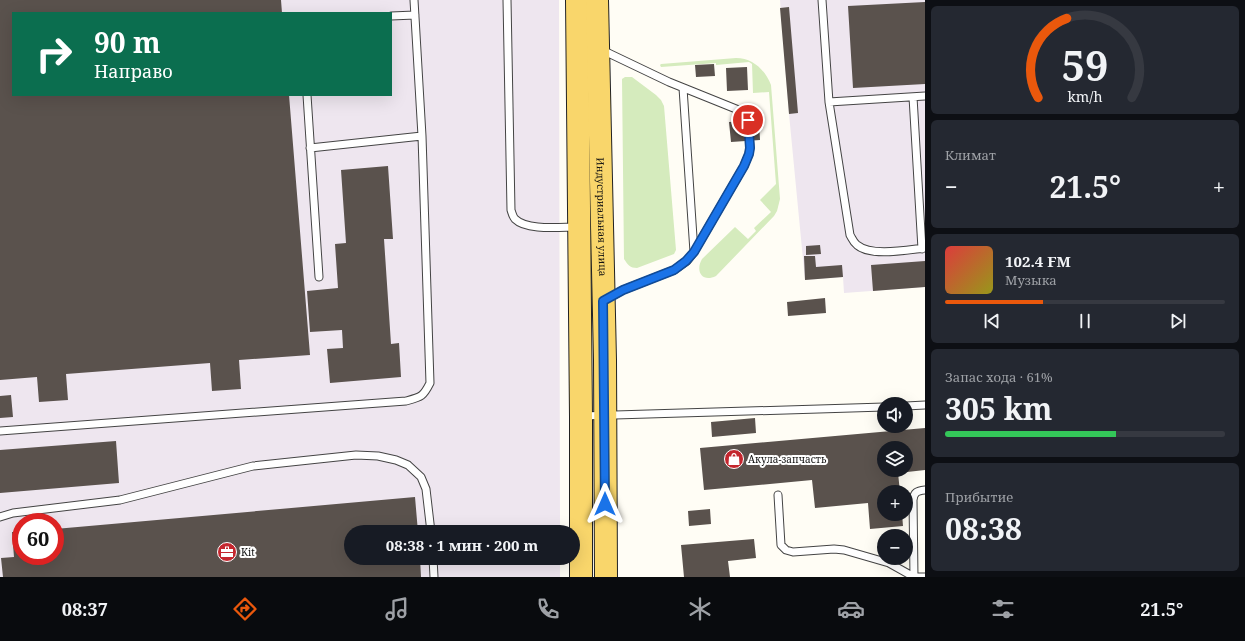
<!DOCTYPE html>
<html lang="ru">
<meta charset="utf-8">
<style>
:root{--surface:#171b24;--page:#242831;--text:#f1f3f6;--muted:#9ea1a6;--line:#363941;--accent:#ea580c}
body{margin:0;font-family:"Noto Serif",serif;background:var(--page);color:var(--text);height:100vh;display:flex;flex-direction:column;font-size:15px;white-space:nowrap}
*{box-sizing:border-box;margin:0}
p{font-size:13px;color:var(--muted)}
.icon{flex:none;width:22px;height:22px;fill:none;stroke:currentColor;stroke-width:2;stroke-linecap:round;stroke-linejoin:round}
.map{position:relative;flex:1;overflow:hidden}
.panel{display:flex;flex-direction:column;gap:6px;padding:6px;background:#0d0f14;width:320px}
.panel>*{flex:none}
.hud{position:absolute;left:12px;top:12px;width:380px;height:84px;border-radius:0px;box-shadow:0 4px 16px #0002;background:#0b6e4f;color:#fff;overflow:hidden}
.controls{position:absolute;left:877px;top:397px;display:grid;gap:8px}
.controls a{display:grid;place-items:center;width:36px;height:36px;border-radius:50%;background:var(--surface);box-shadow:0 4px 16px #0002;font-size:20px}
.speed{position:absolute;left:12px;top:513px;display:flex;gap:8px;font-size:20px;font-weight:700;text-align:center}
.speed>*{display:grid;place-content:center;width:52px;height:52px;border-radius:50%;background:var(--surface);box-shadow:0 4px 16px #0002;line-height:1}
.speed .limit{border:6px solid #d22;background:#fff;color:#111}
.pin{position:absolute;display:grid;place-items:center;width:34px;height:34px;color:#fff;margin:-17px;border:2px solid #fff;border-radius:50%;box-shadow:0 1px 4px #0007}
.me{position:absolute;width:44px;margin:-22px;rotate:0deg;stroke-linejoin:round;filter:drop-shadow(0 0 3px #0008)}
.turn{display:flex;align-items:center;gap:14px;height:84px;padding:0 16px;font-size:18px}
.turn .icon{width:52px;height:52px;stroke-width:2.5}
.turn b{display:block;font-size:28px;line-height:34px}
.big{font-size:30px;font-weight:700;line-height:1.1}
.panel .widget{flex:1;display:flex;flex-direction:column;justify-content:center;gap:6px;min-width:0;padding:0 14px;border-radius:6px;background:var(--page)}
.panel .dial{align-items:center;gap:0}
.dial svg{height:104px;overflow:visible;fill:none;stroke:var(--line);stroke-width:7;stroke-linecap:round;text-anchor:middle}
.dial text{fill:var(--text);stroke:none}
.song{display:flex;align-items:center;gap:12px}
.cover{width:48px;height:48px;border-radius:6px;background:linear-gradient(135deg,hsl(0 70% 55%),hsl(60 70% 35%))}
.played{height:4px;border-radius:2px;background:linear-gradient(90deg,var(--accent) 35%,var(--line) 35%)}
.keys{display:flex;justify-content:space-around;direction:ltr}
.heat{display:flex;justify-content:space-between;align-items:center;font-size:22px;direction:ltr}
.charge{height:6px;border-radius:3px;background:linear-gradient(90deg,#34c759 61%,var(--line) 0)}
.trip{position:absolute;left:344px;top:525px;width:236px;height:40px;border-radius:20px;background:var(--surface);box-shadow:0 4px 16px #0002;font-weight:700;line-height:40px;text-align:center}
.dock{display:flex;height:64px;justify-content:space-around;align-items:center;background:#090b0e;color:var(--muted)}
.dock .icon{width:28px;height:28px}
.dock .on{color:var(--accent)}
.dock b{font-size:18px;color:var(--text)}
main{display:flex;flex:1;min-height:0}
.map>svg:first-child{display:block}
.industrial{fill:#eee6ef;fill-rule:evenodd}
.green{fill:#d5ebbd}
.building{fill:#5a524d;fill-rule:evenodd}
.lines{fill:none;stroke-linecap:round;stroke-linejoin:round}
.service-casing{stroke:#444;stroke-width:9}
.primary-casing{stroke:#222;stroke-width:24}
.service{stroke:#fff;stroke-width:7}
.primary{stroke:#f9d66b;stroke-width:22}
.route-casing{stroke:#114b97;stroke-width:10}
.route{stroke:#1a73e8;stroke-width:7}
.labels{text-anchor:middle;stroke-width:4;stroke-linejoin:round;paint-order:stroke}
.street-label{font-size:10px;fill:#111;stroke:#fff}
.poi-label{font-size:10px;fill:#111;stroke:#fff;text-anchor:start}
</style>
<main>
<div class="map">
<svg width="925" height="577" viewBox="0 0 925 577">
<rect width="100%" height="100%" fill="#fffdf5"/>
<path class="industrial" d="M0 0H559L560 532H351V558H560V577H0ZM13 13H391V95H13ZM21 522H55V556H21Z
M780 0H925V287L844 293 843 277 805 280 789 114Z"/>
<path class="green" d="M736 58C753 58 765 70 771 85L780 199 777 211 774 216 716 276C702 283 695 271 702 259L735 227 748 239 756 231 754 228 771 212 760 200 776 184 769 92 753 93 752 64 749 62 716 65V63L661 67 660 65 661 64Z
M625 77H632L656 95 661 100 664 106 676 250 674 254 637 268C630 268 628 265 624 259L622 79Z"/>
<path class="building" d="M0 0H281L282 13H13V95H289L310 355 239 360 241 389 212 391 210 363 66 374 68 400 39 402 37 377 0 380Z
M925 2V84L853 88 848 6Z
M789 7 798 113 789 114 780 8Z
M714 64 715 76 696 77 695 65Z
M747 67 748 90 727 91 726 68Z
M759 120 760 140 731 142 729 122Z
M388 166 393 239H384L391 344 399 343 401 377 330 383 327 349 343 348 342 330 310 332 307 291 338 288 335 244 346 243 341 170Z
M820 245 821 254 806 255V246Z
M804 256H815L816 267 842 265 843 277 805 280Z
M925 261V287L873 291 871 265Z
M825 298 826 313 788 316 787 302Z
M11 395 13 417 0 418V396Z
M755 418 756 433 712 437 711 422Z
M925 428V470L898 473 900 492H884V514H902L903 526 870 529 868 503 815 508 812 480 704 490 700 448ZM884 448H906V470H884Z
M116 441 119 483 0 493V450Z
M415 497 418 532H351V558H420L421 577H3L1 558 14 557 12 532H21V556H55V529Z
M710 509 711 524 689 526 688 511Z
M754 539 756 558 728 561 730 577H684L681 545Z"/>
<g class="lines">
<g class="service-casing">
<path id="service" d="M507 0 511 210C512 213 513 217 515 219 527 231 560 227 577 227
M822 0 829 102 925 96
M391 16 415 15
M602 50 669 82 741 111 745 115 748 120 750 147 749 154 744 166 694 252 687 261 674 270 623 290 607 299
M683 88 694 252
M307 95 319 277
M913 97 922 249
M829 102 850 235C852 238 853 242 857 245 871 257 907 250 925 248
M310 148 422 136
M906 406 925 405
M582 416 884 407
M0 431 406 401C421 397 423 397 430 383L422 136 414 0
M778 495 781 545 786 550 793 552 834 549 844 550 889 563 914 577H925
M0 517 13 513 120 500 253 466 356 455 378 456 396 460 408 465 421 477 426 489 431 532
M433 558 434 577
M914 577 913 500C914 492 917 491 925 490"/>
</g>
<g class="primary-casing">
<g id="primary">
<path d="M577 0 581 416V577"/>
<path id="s1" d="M597 0 605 360 606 577"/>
</g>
</g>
<use href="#service" class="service"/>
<use href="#primary" class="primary"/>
</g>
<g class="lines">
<g class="route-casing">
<path id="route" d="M605 504 603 301 623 290 674 270 686 261 694 252 744 166 749 154 750 148 748 120"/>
</g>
<use href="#route" class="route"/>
</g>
<defs>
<g id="shop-disc" transform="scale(1)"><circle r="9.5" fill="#c4262e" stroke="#fff"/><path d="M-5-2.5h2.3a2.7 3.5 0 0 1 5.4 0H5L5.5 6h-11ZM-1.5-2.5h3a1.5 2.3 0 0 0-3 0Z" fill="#fff"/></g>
<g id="office-disc" transform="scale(1)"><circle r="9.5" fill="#c4262e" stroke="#fff"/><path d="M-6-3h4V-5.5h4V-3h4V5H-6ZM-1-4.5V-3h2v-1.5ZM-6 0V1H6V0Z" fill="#fff"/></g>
</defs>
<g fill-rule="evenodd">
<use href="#shop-disc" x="734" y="459"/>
<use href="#office-disc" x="227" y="552"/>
</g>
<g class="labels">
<g class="street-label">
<text dy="4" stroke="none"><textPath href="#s1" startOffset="217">Индустриальная улица</textPath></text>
</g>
<g class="poi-label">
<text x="748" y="463">Акула-запчасть</text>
<text x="241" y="556">Kit</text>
</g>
</g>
</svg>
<div class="controls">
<a><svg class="icon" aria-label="sound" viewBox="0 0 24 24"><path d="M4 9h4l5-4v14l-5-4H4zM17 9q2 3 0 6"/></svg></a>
<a><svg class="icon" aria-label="layers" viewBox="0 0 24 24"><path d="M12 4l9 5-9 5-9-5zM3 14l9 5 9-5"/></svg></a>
<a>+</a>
<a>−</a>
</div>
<div class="speed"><div class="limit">60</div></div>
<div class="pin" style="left:748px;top:120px;background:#d93025"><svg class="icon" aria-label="arrive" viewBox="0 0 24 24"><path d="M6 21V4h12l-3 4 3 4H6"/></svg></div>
<svg class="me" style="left:605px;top:504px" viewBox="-20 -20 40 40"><path d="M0-17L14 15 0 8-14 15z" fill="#1a73e8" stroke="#fff" stroke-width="4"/></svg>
<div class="trip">08:38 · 1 мин · 200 m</div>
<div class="hud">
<div class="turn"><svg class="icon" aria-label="right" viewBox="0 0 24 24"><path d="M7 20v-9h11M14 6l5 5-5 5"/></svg><div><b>90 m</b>Направо</div></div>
</div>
</div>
<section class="panel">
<div class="widget dial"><svg viewBox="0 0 100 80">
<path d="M14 69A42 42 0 1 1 86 69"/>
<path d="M14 69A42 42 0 0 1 36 8" stroke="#ea580c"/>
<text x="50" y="56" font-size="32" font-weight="700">59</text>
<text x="50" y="72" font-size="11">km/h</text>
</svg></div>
<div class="widget"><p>Климат</p>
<div class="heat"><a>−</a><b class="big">21.5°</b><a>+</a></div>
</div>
<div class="widget">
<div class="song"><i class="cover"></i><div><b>102.4 FM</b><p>Музыка</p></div></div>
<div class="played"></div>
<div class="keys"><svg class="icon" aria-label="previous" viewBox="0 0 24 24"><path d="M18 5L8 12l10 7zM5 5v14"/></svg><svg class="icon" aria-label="pause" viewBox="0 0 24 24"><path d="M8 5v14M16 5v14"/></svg><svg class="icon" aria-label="next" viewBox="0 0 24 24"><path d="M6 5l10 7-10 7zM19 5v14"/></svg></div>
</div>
<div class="widget"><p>Запас хода · 61%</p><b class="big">305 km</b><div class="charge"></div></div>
<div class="widget"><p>Прибытие</p><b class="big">08:38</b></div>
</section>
</main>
<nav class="dock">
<b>08:37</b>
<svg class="icon on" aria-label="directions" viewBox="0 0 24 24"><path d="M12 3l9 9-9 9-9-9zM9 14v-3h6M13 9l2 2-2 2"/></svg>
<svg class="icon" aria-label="music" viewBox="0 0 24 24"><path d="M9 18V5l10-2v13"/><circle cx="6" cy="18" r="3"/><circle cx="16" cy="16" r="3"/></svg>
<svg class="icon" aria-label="phone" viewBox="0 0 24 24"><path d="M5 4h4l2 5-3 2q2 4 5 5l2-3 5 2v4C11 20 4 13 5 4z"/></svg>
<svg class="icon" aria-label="climate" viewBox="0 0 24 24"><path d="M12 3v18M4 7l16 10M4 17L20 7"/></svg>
<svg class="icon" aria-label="car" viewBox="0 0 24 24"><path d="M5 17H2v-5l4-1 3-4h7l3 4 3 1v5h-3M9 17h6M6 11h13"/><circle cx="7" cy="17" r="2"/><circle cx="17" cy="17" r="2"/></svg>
<svg class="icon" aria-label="filters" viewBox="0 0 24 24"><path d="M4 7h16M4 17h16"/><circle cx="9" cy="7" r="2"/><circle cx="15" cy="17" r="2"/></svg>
<b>21.5°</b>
</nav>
